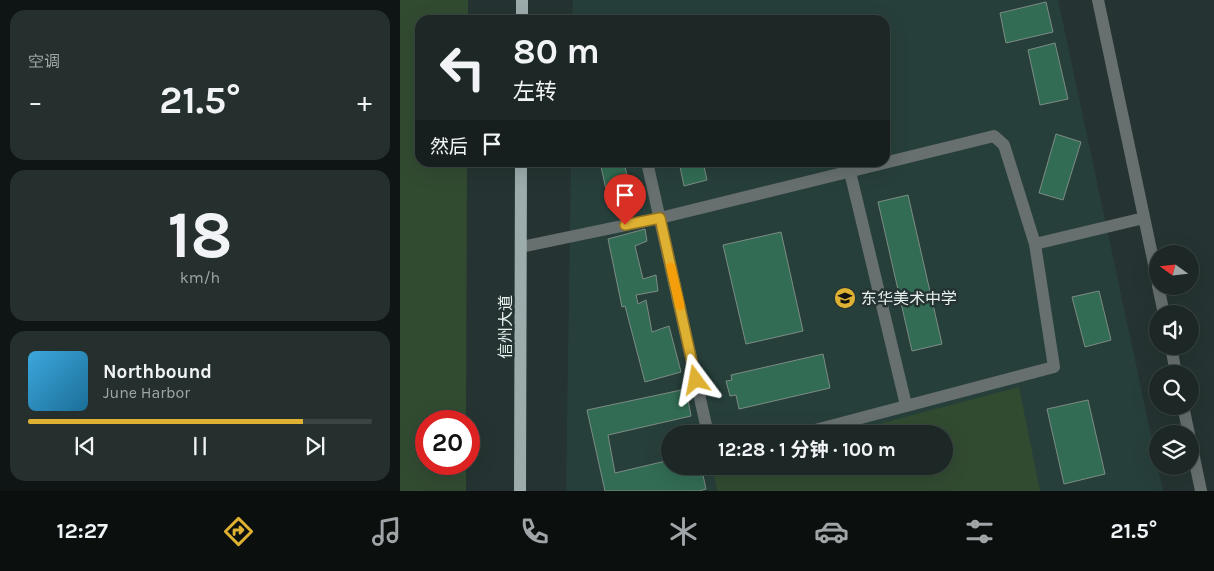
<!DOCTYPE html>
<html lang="zh">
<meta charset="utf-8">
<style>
:root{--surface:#1c2726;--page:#252f2e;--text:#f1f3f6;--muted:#a0a5a7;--line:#3a4443;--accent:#dfb133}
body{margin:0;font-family:Karla,"Noto Sans SC",sans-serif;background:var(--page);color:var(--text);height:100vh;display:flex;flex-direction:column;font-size:19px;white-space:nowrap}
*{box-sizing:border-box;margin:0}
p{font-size:16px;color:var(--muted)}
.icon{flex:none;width:28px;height:28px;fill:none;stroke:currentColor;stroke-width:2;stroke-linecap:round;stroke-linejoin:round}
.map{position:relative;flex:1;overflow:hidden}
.sheet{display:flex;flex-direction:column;gap:10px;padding:10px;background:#0f1515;width:400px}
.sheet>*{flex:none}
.hud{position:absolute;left:15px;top:15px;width:475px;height:152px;border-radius:15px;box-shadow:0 5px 20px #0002,0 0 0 1px var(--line);background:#1c2726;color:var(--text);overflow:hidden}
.needle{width:32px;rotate:285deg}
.buttons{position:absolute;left:749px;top:245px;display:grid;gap:10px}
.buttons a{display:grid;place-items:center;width:50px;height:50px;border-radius:50%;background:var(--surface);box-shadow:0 5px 20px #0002,0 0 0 1px var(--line);font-size:25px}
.speed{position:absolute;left:15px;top:410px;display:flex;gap:10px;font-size:25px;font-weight:700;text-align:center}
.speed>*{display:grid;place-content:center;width:65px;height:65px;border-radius:50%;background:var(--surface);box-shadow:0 5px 20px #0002,0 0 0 1px var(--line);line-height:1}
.speed .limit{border:8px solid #d22;background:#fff;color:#111}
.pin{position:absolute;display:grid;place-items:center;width:42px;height:42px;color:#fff;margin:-51px -21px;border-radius:50% 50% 50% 0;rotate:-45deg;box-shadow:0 0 5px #0007}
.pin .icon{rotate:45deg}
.me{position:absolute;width:55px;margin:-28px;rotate:347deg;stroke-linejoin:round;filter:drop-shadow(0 0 4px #0008)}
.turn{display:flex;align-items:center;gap:18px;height:105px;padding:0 15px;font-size:22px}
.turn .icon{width:65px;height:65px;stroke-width:2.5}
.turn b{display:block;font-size:35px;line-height:42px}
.then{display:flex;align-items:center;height:48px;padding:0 15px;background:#0003;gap:10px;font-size:19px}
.big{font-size:38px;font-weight:700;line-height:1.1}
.sheet .card{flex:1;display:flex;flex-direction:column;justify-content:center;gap:8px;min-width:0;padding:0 18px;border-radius:15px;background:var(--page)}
.sheet .dial{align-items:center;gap:0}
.dial b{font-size:65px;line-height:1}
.song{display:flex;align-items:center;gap:15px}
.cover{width:60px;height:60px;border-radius:8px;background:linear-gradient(135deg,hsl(200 70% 55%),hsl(200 70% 35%))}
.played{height:5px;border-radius:2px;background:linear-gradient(90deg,var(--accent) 80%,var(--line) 80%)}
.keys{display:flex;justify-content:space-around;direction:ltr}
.heat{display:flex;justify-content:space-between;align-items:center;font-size:28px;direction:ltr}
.trip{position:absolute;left:261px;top:425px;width:292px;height:50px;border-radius:25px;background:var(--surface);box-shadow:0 5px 20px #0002,0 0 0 1px var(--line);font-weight:700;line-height:50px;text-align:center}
.tab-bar{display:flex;height:80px;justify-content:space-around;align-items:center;background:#0b100f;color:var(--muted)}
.tab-bar .icon{width:35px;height:35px}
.tab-bar .selected{color:var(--accent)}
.tab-bar b{font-size:22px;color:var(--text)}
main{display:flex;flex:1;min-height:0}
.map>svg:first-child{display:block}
.built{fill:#273f3b;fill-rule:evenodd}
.green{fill:#314b31}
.building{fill:#326c54;stroke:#7d8c84}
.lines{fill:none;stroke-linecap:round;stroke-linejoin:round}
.minor{stroke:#676f6f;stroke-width:12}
.major{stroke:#9cacad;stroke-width:12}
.route-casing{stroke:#917321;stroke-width:12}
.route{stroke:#dfb133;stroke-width:9}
.slow{stroke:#f59e0b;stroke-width:9}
.labels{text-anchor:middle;stroke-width:5;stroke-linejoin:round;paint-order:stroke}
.poi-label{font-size:16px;fill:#e7f0ef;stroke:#253432;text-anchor:start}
.street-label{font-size:16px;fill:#e7f0ef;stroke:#253432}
</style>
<main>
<section class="sheet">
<div class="card"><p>空调</p>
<div class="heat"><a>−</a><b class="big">21.5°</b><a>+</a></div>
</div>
<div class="card dial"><b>18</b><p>km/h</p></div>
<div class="card">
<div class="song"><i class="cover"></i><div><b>Northbound</b><p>June Harbor</p></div></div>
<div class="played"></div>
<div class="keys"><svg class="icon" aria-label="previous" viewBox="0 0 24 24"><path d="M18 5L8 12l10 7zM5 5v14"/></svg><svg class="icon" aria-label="pause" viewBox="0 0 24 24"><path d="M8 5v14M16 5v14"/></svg><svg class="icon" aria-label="next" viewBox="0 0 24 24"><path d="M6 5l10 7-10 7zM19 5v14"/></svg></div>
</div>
</section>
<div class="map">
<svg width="814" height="491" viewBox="0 0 814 491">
<rect width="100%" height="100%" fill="#253432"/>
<path class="built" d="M173 0H658L763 491H166L171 163 485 162V20H172ZM270 434H545V466H270Z"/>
<path class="green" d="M0 0H68V20H20V162L67 163 66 421H26V464H66V491H0Z
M619 387 640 491H317L313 468 318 466H545V434H441Z"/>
<path class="building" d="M646 2 653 32 606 43 600 13Z
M655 43 668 99 640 105 628 50Z
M656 134 681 142 663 200 639 193Z
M200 162H224L232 198 209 203Z
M279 162H303L307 180 284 186Z
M508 195 542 344 512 351 478 202Z
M245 229 247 241 235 246 243 279 256 275 258 291 236 295 238 304 246 300 252 332 269 326 281 372 245 382 225 306 222 307 208 239Z
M381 232 403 331 346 344 323 245Z
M699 291 711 340 685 347 672 297Z
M423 354 430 388 339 409 336 395 330 396 326 381 332 380 331 375Z
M286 389 291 416 208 435 215 473 270 460V466H301L306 489 299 491H205L187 410Z
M688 400 705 474 664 484 647 409Z"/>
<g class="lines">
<path class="minor" d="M698 0 758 283
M247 162 308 434
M450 172 506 405
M635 244 744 218
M121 247 260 218 594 136 604 145 635 244 654 367 400 434
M758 286 764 314
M771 346 776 374
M783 406 789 434
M790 438 801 491"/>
<path class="major" d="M122 20V0
M120 491 121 162"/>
</g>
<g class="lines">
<g class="route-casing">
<path id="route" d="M225 225 260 218 296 380"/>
</g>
<use href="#route" class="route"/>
<path class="slow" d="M271 267 280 306"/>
</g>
<defs>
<g id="school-disc" transform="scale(1.125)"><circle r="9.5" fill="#dfb133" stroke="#253432"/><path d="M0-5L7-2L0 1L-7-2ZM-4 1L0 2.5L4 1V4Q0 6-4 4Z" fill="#111"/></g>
</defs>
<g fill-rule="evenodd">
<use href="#school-disc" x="445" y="298"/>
</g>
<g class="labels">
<g class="poi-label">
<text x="461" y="304">东华美术中学</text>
</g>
<g class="street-label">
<text transform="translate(105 327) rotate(-90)" y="6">信州大道</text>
</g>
</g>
</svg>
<div class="buttons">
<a><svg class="needle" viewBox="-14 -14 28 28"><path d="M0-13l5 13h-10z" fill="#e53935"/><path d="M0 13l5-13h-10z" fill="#a0a5a7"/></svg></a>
<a><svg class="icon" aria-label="sound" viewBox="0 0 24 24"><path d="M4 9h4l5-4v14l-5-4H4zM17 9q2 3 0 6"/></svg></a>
<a><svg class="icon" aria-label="search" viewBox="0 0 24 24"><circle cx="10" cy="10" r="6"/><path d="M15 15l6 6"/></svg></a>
<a><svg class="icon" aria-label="layers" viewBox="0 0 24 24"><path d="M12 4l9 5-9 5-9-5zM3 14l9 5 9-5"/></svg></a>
</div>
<div class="speed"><div class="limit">20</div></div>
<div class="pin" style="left:225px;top:225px;background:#d93025"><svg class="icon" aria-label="arrive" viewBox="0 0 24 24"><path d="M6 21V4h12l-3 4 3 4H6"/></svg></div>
<svg class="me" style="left:296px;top:380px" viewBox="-20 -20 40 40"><path d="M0-17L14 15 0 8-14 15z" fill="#dfb133" stroke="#fff" stroke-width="4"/></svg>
<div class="trip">12:28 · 1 分钟 · 100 m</div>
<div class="hud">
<div class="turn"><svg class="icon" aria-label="left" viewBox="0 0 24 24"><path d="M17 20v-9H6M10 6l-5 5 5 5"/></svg><div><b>80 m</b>左转</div></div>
<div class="then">然后<svg class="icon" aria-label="arrive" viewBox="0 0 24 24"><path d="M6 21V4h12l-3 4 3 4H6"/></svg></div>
</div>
</div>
</main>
<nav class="tab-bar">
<b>12:27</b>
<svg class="icon selected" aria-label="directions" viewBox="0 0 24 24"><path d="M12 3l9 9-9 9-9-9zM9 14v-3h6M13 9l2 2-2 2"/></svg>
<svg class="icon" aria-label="music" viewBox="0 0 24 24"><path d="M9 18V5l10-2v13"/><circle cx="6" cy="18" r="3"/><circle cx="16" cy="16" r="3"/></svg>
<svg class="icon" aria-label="phone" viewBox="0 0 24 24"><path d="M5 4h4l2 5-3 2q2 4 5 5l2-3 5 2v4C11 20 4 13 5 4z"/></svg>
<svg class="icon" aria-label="climate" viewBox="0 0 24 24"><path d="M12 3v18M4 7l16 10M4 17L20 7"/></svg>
<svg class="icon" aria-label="car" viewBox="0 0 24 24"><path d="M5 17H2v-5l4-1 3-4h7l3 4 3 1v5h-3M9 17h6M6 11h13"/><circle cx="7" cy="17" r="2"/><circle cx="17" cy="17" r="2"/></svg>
<svg class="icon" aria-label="filters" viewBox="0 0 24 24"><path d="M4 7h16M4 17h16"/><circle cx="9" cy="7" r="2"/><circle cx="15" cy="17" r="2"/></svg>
<b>21.5°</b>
</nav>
